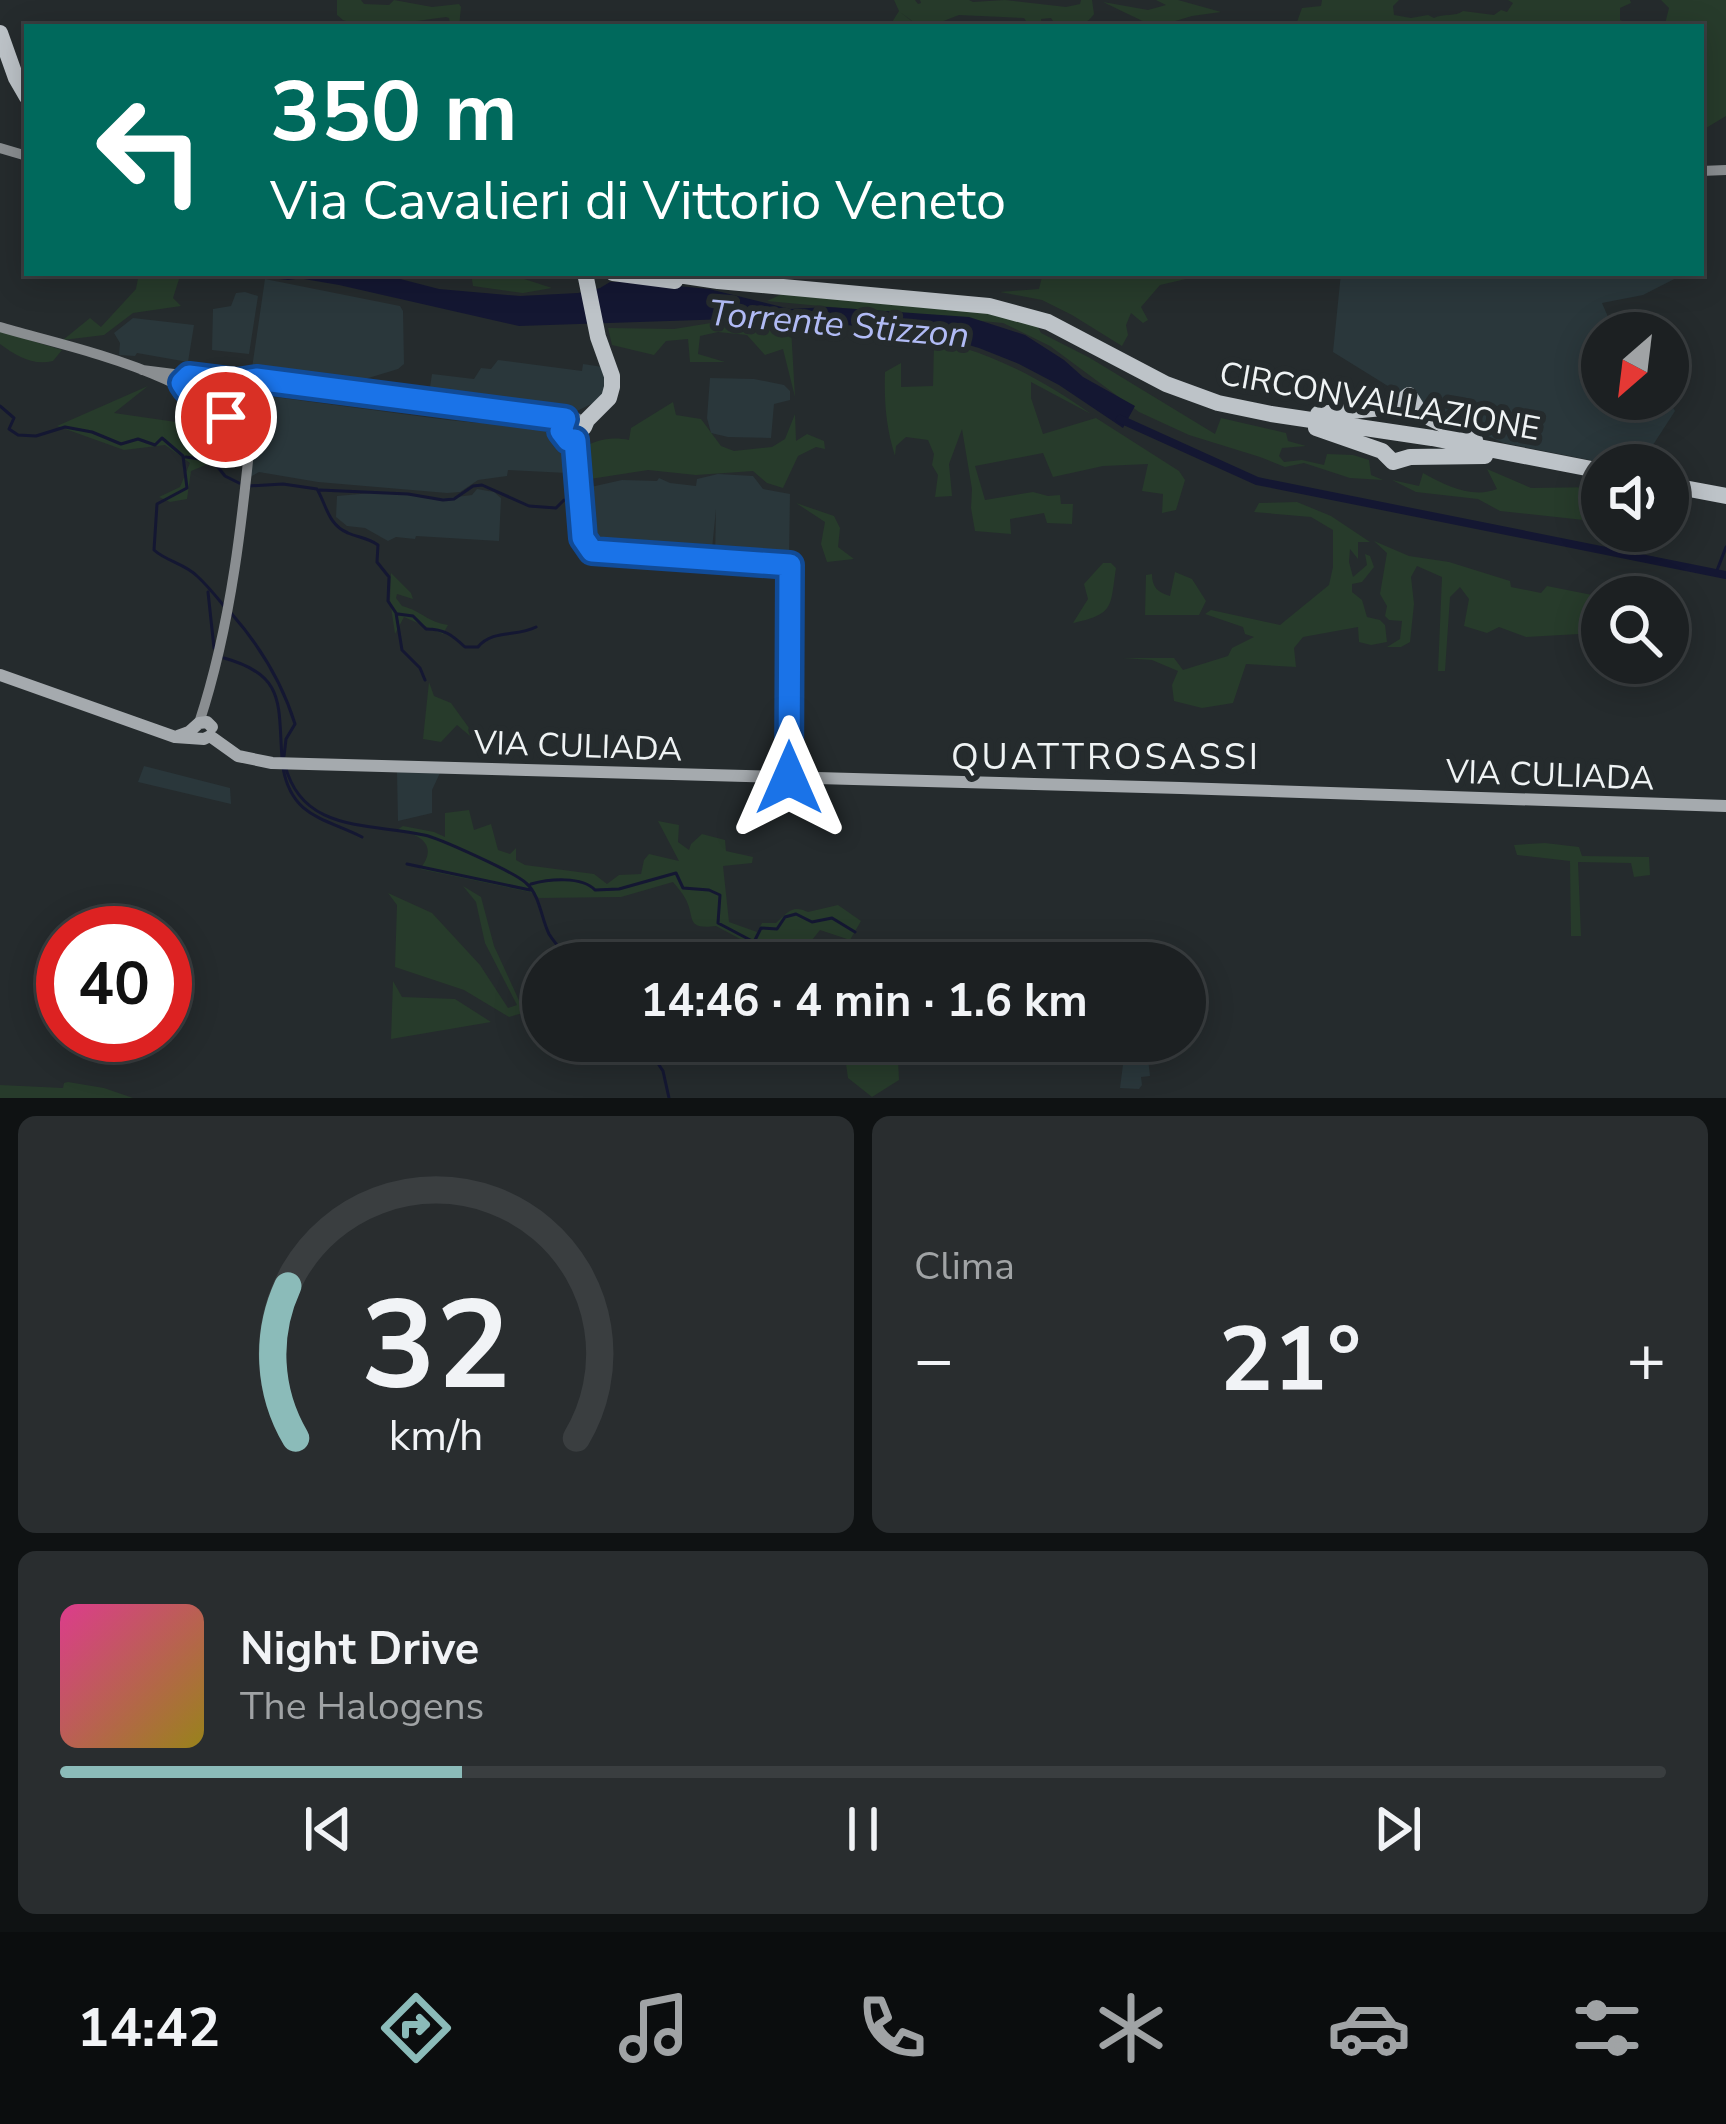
<!DOCTYPE html>
<html lang="it">
<meta charset="utf-8">
<style>
:root{--surface:#1c2022;--page:#292d2f;--text:#f1f3f6;--muted:#a0a3a5;--line:#3a3e40;--accent:#8bbbb9}
body{margin:0;font-family:"Nunito Sans",sans-serif;background:var(--page);color:var(--text);height:100vh;display:flex;flex-direction:column;font-size:45px;white-space:nowrap}
*{box-sizing:border-box;margin:0}
p{font-size:39px;color:var(--muted)}
.icon{flex:none;width:66px;height:66px;fill:none;stroke:currentColor;stroke-width:2;stroke-linecap:round;stroke-linejoin:round}
.map{position:relative;height:1098px;overflow:hidden}
.sheet{display:flex;flex-direction:column;gap:18px;padding:18px;background:#0f1213;flex:1}
.sheet>*{flex:none}
.top-card{position:absolute;left:24px;top:24px;width:1680px;height:252px;border-radius:0px;box-shadow:0 6px 30px #0003,0 0 0 3px var(--line);background:#00695c;color:#fff;overflow:hidden}
.needle{width:78px;rotate:208deg}
.buttons{position:absolute;left:1581px;top:312px;display:grid;gap:24px}
.buttons a{display:grid;place-items:center;width:108px;height:108px;border-radius:50%;background:var(--surface);box-shadow:0 6px 30px #0003,0 0 0 3px var(--line);font-size:60px}
.speed{position:absolute;left:36px;top:906px;display:flex;gap:24px;font-size:60px;font-weight:700;text-align:center}
.speed>*{display:grid;place-content:center;width:156px;height:156px;border-radius:50%;background:var(--surface);box-shadow:0 6px 30px #0003,0 0 0 3px var(--line);line-height:1}
.speed .limit{border:18px solid #d22;background:#fff;color:#111}
.pin{position:absolute;display:grid;place-items:center;width:102px;height:102px;color:#fff;margin:-51px;border:6px solid #fff;border-radius:50%;box-shadow:0 3px 12px #0007}
.me{position:absolute;width:132px;margin:-66px;rotate:0deg;stroke-linejoin:round;filter:drop-shadow(0 0 9px #0008)}
.turn{display:flex;align-items:center;gap:42px;height:252px;padding:0 48px;font-size:54px}
.turn .icon{width:156px;height:156px;stroke-width:2.5}
.turn b{display:block;font-size:84px;line-height:102px}
.big{font-size:90px;font-weight:700;line-height:1.1}
.sheet .card{flex:1;display:flex;flex-direction:column;justify-content:center;gap:18px;min-width:0;padding:0 42px;border-radius:18px;background:var(--page)}
.sheet .dial{align-items:center;gap:0}
.dial svg{height:312px;overflow:visible;fill:none;stroke:var(--line);stroke-width:7;stroke-linecap:round;text-anchor:middle}
.dial text{fill:var(--text);stroke:none}
.song{display:flex;align-items:center;gap:36px}
.cover{width:144px;height:144px;border-radius:18px;background:linear-gradient(135deg,hsl(330 70% 55%),hsl(50 70% 35%))}
.played{height:12px;border-radius:6px;background:linear-gradient(90deg,var(--accent) 25%,var(--line) 25%)}
.keys{display:flex;justify-content:space-around;direction:ltr}
.heat{display:flex;justify-content:space-between;align-items:center;font-size:66px;direction:ltr}
.sheet .tiles{flex:1;display:grid;gap:18px;grid-template-columns:1fr 1fr}
.card:last-child{grid-column:span 2}
.trip{position:absolute;left:522px;top:942px;width:684px;height:120px;border-radius:60px;background:var(--surface);box-shadow:0 6px 30px #0003,0 0 0 3px var(--line);font-weight:700;line-height:120px;text-align:center}
.tab-bar{display:flex;height:192px;justify-content:space-around;align-items:center;background:#0b0d0e;color:var(--muted)}
.tab-bar .icon{width:84px;height:84px}
.tab-bar .on{color:var(--accent)}
.tab-bar b{font-size:54px;color:var(--text)}
.map>svg:first-child{display:block}
.built{fill:#2a373b}
.green{fill:#273b2b}
.water{fill:#141732}
.lines{fill:none;stroke-linecap:round;stroke-linejoin:round}
.stream{stroke:#141732;stroke-width:3}
.river{stroke:#141732;stroke-width:8}
.secondary{stroke:#8a8e91;stroke-width:10}
.primary{stroke:#a5aaae;stroke-width:12}
.highway{stroke:#bdc3c8;stroke-width:16}
.route-casing{stroke:#114b97;stroke-width:30}
.route{stroke:#1a73e8;stroke-width:21}
.labels{text-anchor:middle;stroke-width:12;stroke-linejoin:round;paint-order:stroke}
.street-label{font-size:33px;fill:#eff3f4;stroke:#252b2d}
.water-label{font-size:36px;font-style:italic;fill:#b1bbf5;stroke:#252b2d}
.neighbourhood-label{font-size:36px;letter-spacing:3px;fill:#eff3f4;stroke:#252b2d}
</style>
<div class="map">
<svg width="1726" height="1098" viewBox="0 0 1726 1098">
<rect width="100%" height="100%" fill="#252b2d"/>
<path class="built" d="M1341 273H1686L1643 295 1602 303 1615 333H1602V399H1668L1675 411 1640 465H1615L1504 443 1425 409 1333 352Z
M265 279 400 306 403 311 404 364 398 369 342 386 251 375Z
M245 292 258 296 249 354 212 350 213 309 231 306 236 293Z
M133 318 194 325 188 362 137 353 135 356 119 355 120 343 114 333Z
M498 360 582 371 583 364 603 367 607 396 565 417 428 400 432 374 474 379 481 368 491 369Z
M710 378 754 379 784 385 790 391V400L774 404 771 438 728 437 711 433 707 418Z
M267 396 448 420 479 423 481 419 551 428 561 435 567 473 508 470 507 476 478 480 460 492 447 493 318 482 259 472 250 477 261 399Z
M718 474 753 476 763 489 790 494 789 557 781 556 779 561 715 559 716 509 711 559 597 552 588 543 582 489 622 480 657 481 659 478 670 483 696 486 697 479Z
M477 489 494 492 501 498 499 541 416 536 415 539 396 537 388 541 365 528 347 526 336 517 337 496 383 492 440 499 472 495Z
M144 766 230 788 231 804 138 782Z
M397 772 440 773 432 790V813L398 821Z
M1107 1041H1146L1150 1076 1141 1077 1142 1085 1139 1089 1120 1088 1125 1049 1106 1045Z"/>
<path class="green" d="M337 0H361L364 4 389 5 394 0 432 7 459 4 461 7 459 27H451L449 18 446 17 402 23 370 21 360 26 343 20 337 15Z
M894 0H915L918 4 921 3 920 0H969L973 2 1005 0 1066 7 1080 4 1081 0H1092L1094 14C1087 26 1070 27 1057 27L1051 18 1041 19 1042 27H1030L1024 18 959 15 928 27 915 23 900 12 919 27H889L899 11Z
M1156 0H1178L1221 12 1192 16 1155 27 1103 2 1148 10 1166 5Z
M1322 0H1399L1393 6 1394 15 1411 18 1428 15 1434 18C1443 13 1456 17 1463 11L1494 15 1501 10 1507 12 1513 3 1508 0H1630L1631 3 1620 8V20L1635 26 1665 24 1669 8 1661 0H1726V116L1701 131V27H1271L1282 21 1297 22 1302 8 1321 6Z
M139 273H181L173 298 181 306 133 313 104 335 63 340 90 318 101 327 136 289Z
M471 273H506L552 288 523 293 473 286Z
M1043 273H1126L1136 276 1137 273H1185L1186 279 1160 285 1141 307 1148 320 1143 323 1131 313 1126 325 1128 335 1122 346 1072 315 1042 300 1000 292 1039 289Z
M782 294 968 307 1037 325 1041 333 1090 358 1215 434 1221 418 1286 433 1288 441 1306 446 1282 448 1279 456 1284 462 1302 460 1324 465 1327 454 1353 455 1369 460 1371 475 1383 480 1350 478 1304 463 1285 467 1260 457 1189 435 1139 412 1050 346 1003 323 767 301Z
M717 322 791 328 795 397 783 349 765 355 747 335 718 332 700 336 698 354 725 362H690L688 339 666 341 654 355 612 345 608 328 674 329Z
M0 331 62 350 53 361C33 366 16 356 0 344Z
M907 336C976 344 1034 374 1091 414L1031 382V398L1043 434 1096 418 1179 471 1185 480 1176 510 1162 513 1163 494 1142 491 1148 464 1103 466 1053 477 1043 453 975 466 985 500 1033 492 1048 496 1060 495 1061 504H1073L1072 524 1047 523 1044 513 1010 519 1011 534 975 531 971 508 972 489 962 429 949 464 952 496 935 497 938 475 932 465 934 454 928 440 906 437 896 446 895 456C886 427 884 402 885 372L901 363V387L933 386 934 344 907 339Z
M148 386 114 413 183 423 211 436 220 459 191 471 187 499 170 502 159 497 180 487 190 463 165 445 124 450 57 426Z
M673 402 676 415 701 419 721 446 734 451 772 447 785 439 795 414 796 441 807 434 824 441 825 449 816 447 798 456 783 488 767 483 753 471 696 475 648 470 590 479 580 471 578 450C595 440 610 436 629 440L631 428Z
M1487 469 1531 488 1602 487V522L1500 511 1478 499 1416 492 1392 480 1419 486 1423 473C1445 485 1472 499 1497 489Z
M1297 502 1331 516 1370 542H1358V559L1350 549 1349 562 1353 577 1367 565 1365 554 1370 556 1374 567 1362 582 1352 584V592L1362 600 1367 617 1380 620 1385 625 1387 642 1371 645 1359 642 1358 627 1303 637 1294 648 1296 667 1246 664 1233 703 1202 708 1174 701 1172 685 1178 671 1152 660 1123 658H1174L1183 670 1228 656 1232 648 1254 637 1245 634 1243 627 1205 614 1211 610 1280 625 1329 585 1333 567V530L1311 517 1254 512 1259 503Z
M796 503 834 516 840 528 838 547 854 559 827 562 821 544 825 522Z
M1374 541 1409 556 1449 562 1510 581 1511 587 1541 593 1547 586 1602 597V627L1597 633 1526 637 1499 627 1487 633 1464 626 1469 599 1460 587 1450 597 1445 671H1438L1442 577 1417 566 1411 577 1414 604 1410 642 1401 647H1387L1400 639 1402 621 1389 620 1385 616 1387 606 1380 594 1387 553Z
M1103 563H1111L1116 568C1110 607 1115 614 1073 623L1088 599 1084 584Z
M1175 572 1192 579 1206 601 1199 615H1145L1146 575 1152 574C1152 587 1157 592 1170 596Z
M391 573 411 593 413 599 397 594 396 598 402 606C422 611 427 622 448 625L443 634 404 617 395 634 390 600Z
M429 682 434 696 451 703 482 746 457 725 441 742 423 739Z
M469 810 474 830 491 824 498 850 510 854 516 848V860L525 865 594 874 607 884 619 875 641 874 644 860 649 854 679 861 658 821 679 825 678 842 689 850 691 844 702 834 725 840 726 851 753 857 752 863 723 866 729 922 757 932 762 923H776C787 913 792 904 808 912L838 905 861 921 850 940 820 930 808 945 784 946 772 963H750L749 948 746 942 716 926C684 930 696 917 685 898 682 892 677 887 673 882L621 897 539 898 530 892 420 869C439 845 420 834 397 830L403 826 434 832 445 837V813Z
M1545 843 1579 847 1582 856 1649 857 1650 875 1634 877 1631 863 1578 862 1581 936H1571L1570 861 1517 855 1514 845Z
M463 886 481 897 494 946 522 1007 543 1005V1007L509 1017 464 990 395 967 397 905 388 893 432 913 480 965 508 1008 517 1005 485 943 476 902Z
M393 981 402 997 455 999 491 1022 391 1039Z
M898 1059 899 1080 872 1097 848 1078 846 1064Z
M68 1082 104 1088 133 1098H0V1085L63 1088 64 1083Z"/>
<path class="water" d="M269 273H377L439 289 520 296 578 293 600 288 610 282H636L709 289 790 309 828 307 969 317 1025 335 1064 360 1083 377 1135 406 1123 428 1059 385 1019 364 979 348 920 331 759 318 519 326 339 285Z"/>
<g class="lines">
<path class="stream" d="M0 406 14 418 9 429 18 435 36 436 65 427 92 432 121 444 138 439 155 445 162 438 183 456 187 488 157 504 154 550C166 561 185 564 197 576 207 585 215 595 224 606
M186 457 213 461 225 476 239 483
M248 486 283 484 317 489C326 504 328 525 348 533 359 538 367 537 378 545L377 562 389 577 388 601 396 613 402 650 420 668 425 680
M320 490 408 494 443 500 454 499 473 486 482 485 529 506 556 508 564 500
M1716 573 1726 547
M208 592 214 648
M231 613C260 646 282 682 295 724L286 739 284 756
M398 614 413 616 426 629C445 629 452 635 465 647H478C493 629 517 637 536 627
M224 658C286 675 278 704 282 758
M285 765C302 833 370 823 424 835 439 838 516 873 526 883 540 895 541 918 549 934 555 944 565 954 573 963
M283 768C292 817 324 818 362 837
M407 864 530 890
M531 884C549 879 582 876 595 890L619 889 676 873 683 888 709 890 720 895 718 923 754 942
M752 963 756 949 754 942 761 928 777 929 785 917 796 914 812 922 832 918 855 932
M643 1041 663 1071 669 1098"/>
<path class="river" d="M263 273 288 276 309 273
M1120 419 1257 481 1726 575"/>
<path class="secondary" d="M0 148 27 156
M1701 171 1726 170
M0 327C66 347 233 378 246 457
M142 370 237 382 257 379 565 419
M560 429a12 12 0 1 1 24 0a12 12 0 1 1-24 0Z
M542 422 555 426 561 431
M575 440 583 539 592 551 790 565 789 778
M199 723C234 617 244 503 255 393L250 382"/>
<path class="primary" d="M0 675 175 737 204 739 210 736
M178 736 189 732 199 723 207 722 212 727
M210 736 238 756 272 763 1181 788 1726 806"/>
<path class="highway" d="M0 33 16 78 27 97
M613 273 675 281
M665 273 718 281 989 306 1048 322 1166 384 1218 403 1271 414 1432 438 1602 471
M1318 414 1394 407 1409 395 1420 413 1475 440
M584 427 587 420 609 398 612 387V376L598 337 585 273
M1316 428 1382 451 1393 462 1410 457 1485 456
M1668 485 1726 496"/>
</g>
<g class="lines">
<g class="route-casing">
<path id="route" d="M226 417 186 389 182 383 189 376 237 382 256 379 565 419 561 431 568 440H575L583 538 592 551 790 565 789 778"/>
</g>
<use href="#route" class="route"/>
</g>
<g class="labels">
<g class="street-label">
<text transform="translate(1380 400) rotate(10)" y="12">CIRCONVALLAZIONE</text>
<text transform="translate(578 745) rotate(2)" y="12">VIA CULIADA</text>
<text transform="translate(1550 774) rotate(2)" y="12">VIA CULIADA</text>
</g>
<g class="water-label">
<text transform="translate(839 323) rotate(5)" y="13">Torrente Stizzon</text>
</g>
<g class="neighbourhood-label">
<text x="1106" y="769">QUATTROSASSI</text>
</g>
</g>
</svg>
<div class="buttons">
<a><svg class="needle" viewBox="-14 -14 28 28"><path d="M0-13l5 13h-10z" fill="#e53935"/><path d="M0 13l5-13h-10z" fill="#a0a3a5"/></svg></a>
<a><svg class="icon" aria-label="sound" viewBox="0 0 24 24"><path d="M4 9h4l5-4v14l-5-4H4zM17 9q2 3 0 6"/></svg></a>
<a><svg class="icon" aria-label="search" viewBox="0 0 24 24"><circle cx="10" cy="10" r="6"/><path d="M15 15l6 6"/></svg></a>
</div>
<div class="speed"><div class="limit">40</div></div>
<div class="pin" style="left:226px;top:417px;background:#d93025"><svg class="icon" aria-label="arrive" viewBox="0 0 24 24"><path d="M6 21V4h12l-3 4 3 4H6"/></svg></div>
<svg class="me" style="left:789px;top:778px" viewBox="-20 -20 40 40"><path d="M0-17L14 15 0 8-14 15z" fill="#1a73e8" stroke="#fff" stroke-width="4"/></svg>
<div class="trip">14:46 · 4 min · 1.6 km</div>
<div class="top-card">
<div class="turn"><svg class="icon" aria-label="left" viewBox="0 0 24 24"><path d="M17 20v-9H6M10 6l-5 5 5 5"/></svg><div><b>350 m</b>Via Cavalieri di Vittorio Veneto</div></div>
</div>
</div>
<section class="sheet">
<div class="tiles">
<div class="card dial"><svg viewBox="0 0 100 80">
<path d="M14 69A42 42 0 1 1 86 69"/>
<path d="M14 69A42 42 0 0 1 12 30" stroke="#8bbbb9"/>
<text x="50" y="56" font-size="32" font-weight="700">32</text>
<text x="50" y="72" font-size="11">km/h</text>
</svg></div>
<div class="card"><p>Clima</p>
<div class="heat"><a>−</a><b class="big">21°</b><a>+</a></div>
</div>
<div class="card">
<div class="song"><i class="cover"></i><div><b>Night Drive</b><p>The Halogens</p></div></div>
<div class="played"></div>
<div class="keys"><svg class="icon" aria-label="previous" viewBox="0 0 24 24"><path d="M18 5L8 12l10 7zM5 5v14"/></svg><svg class="icon" aria-label="pause" viewBox="0 0 24 24"><path d="M8 5v14M16 5v14"/></svg><svg class="icon" aria-label="next" viewBox="0 0 24 24"><path d="M6 5l10 7-10 7zM19 5v14"/></svg></div>
</div>
</div>
</section>
<nav class="tab-bar">
<b>14:42</b>
<svg class="icon on" aria-label="directions" viewBox="0 0 24 24"><path d="M12 3l9 9-9 9-9-9zM9 14v-3h6M13 9l2 2-2 2"/></svg>
<svg class="icon" aria-label="music" viewBox="0 0 24 24"><path d="M9 18V5l10-2v13"/><circle cx="6" cy="18" r="3"/><circle cx="16" cy="16" r="3"/></svg>
<svg class="icon" aria-label="phone" viewBox="0 0 24 24"><path d="M5 4h4l2 5-3 2q2 4 5 5l2-3 5 2v4C11 20 4 13 5 4z"/></svg>
<svg class="icon" aria-label="climate" viewBox="0 0 24 24"><path d="M12 3v18M4 7l16 10M4 17L20 7"/></svg>
<svg class="icon" aria-label="car" viewBox="0 0 24 24"><path d="M5 17H2v-5l4-1 3-4h7l3 4 3 1v5h-3M9 17h6M6 11h13"/><circle cx="7" cy="17" r="2"/><circle cx="17" cy="17" r="2"/></svg>
<svg class="icon" aria-label="filters" viewBox="0 0 24 24"><path d="M4 7h16M4 17h16"/><circle cx="9" cy="7" r="2"/><circle cx="15" cy="17" r="2"/></svg>
</nav>
